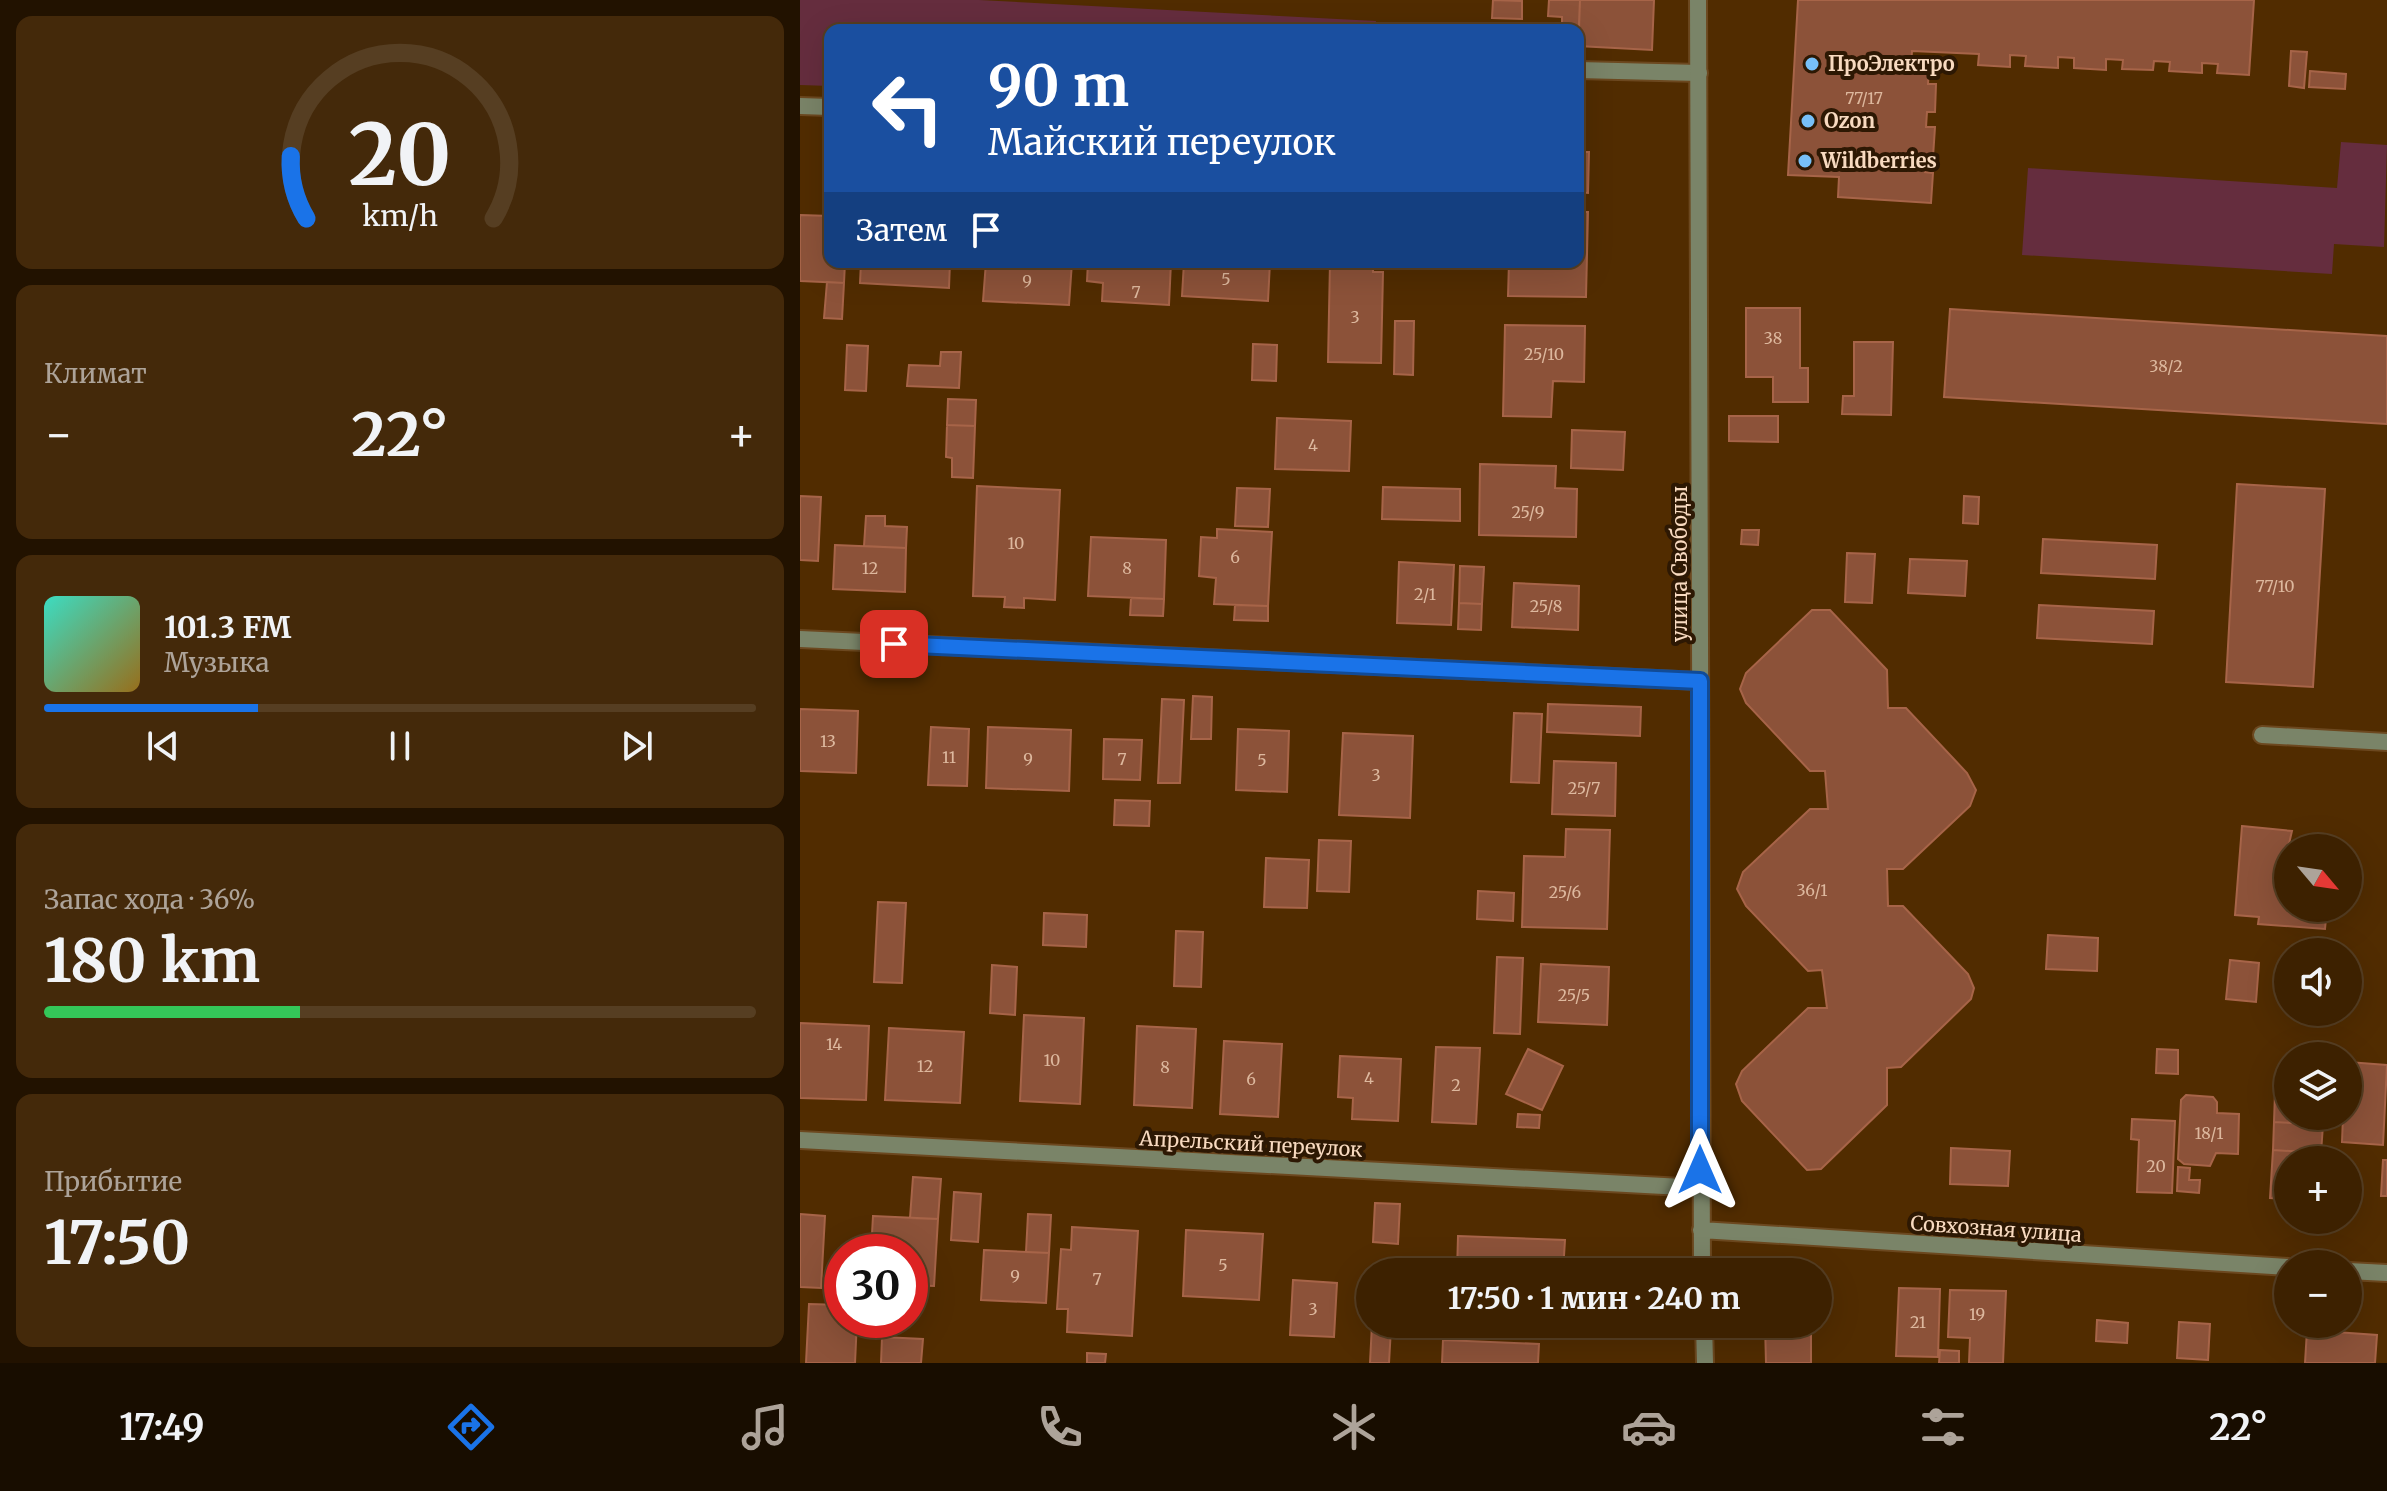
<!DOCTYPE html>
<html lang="ru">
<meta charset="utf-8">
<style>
:root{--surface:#3d2100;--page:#44290a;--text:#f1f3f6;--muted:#ada399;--line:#563e22;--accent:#1a73e8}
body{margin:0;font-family:Merriweather,serif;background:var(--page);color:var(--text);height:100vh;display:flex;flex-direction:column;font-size:30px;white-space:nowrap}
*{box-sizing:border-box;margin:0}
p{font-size:26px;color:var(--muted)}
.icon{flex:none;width:44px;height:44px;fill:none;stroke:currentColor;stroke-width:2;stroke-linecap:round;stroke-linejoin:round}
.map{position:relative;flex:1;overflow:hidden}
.sheet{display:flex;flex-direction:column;gap:16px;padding:16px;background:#221200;width:800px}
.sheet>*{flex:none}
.top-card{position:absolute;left:24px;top:24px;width:760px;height:244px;border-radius:16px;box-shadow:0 8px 32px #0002,0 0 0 2px var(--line);background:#1a4fa0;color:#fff;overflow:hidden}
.needle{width:52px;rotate:119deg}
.tools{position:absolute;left:1474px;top:834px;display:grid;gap:16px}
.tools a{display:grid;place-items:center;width:88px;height:88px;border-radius:50%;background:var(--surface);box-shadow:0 8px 32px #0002,0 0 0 2px var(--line);font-size:40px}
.speed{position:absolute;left:24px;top:1234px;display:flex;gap:16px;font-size:40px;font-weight:700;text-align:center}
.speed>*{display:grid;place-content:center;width:104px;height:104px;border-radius:50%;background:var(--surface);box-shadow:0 8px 32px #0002,0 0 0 2px var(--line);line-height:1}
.speed .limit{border:12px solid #d22;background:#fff;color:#111}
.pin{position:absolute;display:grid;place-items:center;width:68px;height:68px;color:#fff;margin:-34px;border-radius:16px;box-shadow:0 4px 12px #0006}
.me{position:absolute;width:88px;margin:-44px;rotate:0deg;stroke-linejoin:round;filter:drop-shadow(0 0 6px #0008)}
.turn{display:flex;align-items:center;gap:28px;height:168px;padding:0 32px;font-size:36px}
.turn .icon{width:104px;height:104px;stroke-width:2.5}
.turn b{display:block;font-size:56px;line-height:68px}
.then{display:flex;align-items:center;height:76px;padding:0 32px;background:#0003;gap:16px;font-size:30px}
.big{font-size:60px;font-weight:700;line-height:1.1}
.sheet .card{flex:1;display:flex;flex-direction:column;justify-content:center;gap:12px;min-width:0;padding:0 28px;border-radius:16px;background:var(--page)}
.sheet .dial{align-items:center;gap:0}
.dial svg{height:208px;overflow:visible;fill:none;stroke:var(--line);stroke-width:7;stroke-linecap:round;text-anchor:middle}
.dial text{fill:var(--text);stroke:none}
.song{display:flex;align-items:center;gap:24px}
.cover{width:96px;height:96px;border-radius:12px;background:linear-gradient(135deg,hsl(170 70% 55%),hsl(40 70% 35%))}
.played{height:8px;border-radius:4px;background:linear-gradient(90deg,var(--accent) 30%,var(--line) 30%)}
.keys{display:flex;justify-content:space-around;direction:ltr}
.heat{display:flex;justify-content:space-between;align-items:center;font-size:44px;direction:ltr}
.charge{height:12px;border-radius:6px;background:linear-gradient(90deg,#34c759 36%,var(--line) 0)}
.trip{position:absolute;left:556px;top:1258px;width:476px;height:80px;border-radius:40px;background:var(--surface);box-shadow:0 8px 32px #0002,0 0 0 2px var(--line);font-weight:700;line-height:80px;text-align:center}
.tab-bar{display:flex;height:128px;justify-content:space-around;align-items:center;background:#180d00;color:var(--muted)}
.tab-bar .icon{width:56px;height:56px}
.tab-bar .selected{color:var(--accent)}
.tab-bar b{font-size:36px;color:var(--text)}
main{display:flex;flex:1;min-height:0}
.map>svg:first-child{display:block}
.green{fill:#652d3e}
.building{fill:#8c5239;stroke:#a76448;stroke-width:2}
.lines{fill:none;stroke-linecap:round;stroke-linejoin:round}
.lane-casing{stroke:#6c481f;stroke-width:20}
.street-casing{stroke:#6c481f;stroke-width:20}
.lane{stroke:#7a8468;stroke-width:16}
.street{stroke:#7a8468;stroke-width:16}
.route-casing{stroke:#114b97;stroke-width:20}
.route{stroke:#1a73e8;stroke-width:14}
.poi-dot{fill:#77bff7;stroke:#2d1803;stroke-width:3}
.labels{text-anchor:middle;stroke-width:8;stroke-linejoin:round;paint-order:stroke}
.number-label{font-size:16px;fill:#ddb89e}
.poi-label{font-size:20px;font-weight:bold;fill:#f8dac0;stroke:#2d1803;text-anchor:start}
.street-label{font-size:20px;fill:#f8dac0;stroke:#2d1803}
</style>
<main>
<section class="sheet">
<div class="card dial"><svg viewBox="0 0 100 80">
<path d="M14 69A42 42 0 1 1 86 69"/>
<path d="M14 69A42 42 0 0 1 8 45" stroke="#1a73e8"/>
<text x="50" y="56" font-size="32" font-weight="700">20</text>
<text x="50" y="72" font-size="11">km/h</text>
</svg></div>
<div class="card"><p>Климат</p>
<div class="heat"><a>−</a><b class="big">22°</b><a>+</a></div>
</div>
<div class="card">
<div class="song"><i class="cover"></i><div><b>101.3 FM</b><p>Музыка</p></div></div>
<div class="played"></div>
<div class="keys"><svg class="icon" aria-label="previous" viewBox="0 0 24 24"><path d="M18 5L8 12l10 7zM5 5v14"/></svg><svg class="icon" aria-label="pause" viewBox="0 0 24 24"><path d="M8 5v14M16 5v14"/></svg><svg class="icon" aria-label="next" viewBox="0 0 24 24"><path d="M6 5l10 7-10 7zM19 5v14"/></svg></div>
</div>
<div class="card"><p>Запас хода · 36%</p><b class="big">180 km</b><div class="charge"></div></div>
<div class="card"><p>Прибытие</p><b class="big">17:50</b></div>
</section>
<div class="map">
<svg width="1587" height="1363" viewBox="0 0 1587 1363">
<rect width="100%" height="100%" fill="#512c00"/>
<path class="green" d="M0 0H179L576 21 575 30H30V86L0 85Z
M1541 142 1587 145 1584 247 1534 244 1532 274 1222 255 1228 168 1537 188Z"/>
<path class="building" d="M693 0 722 1V19L692 18Z
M749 0H780L779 30 762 29V17L748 16Z
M780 0H854L852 50 778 46Z
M998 0H1454L1449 75 1417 73 1418 64 1402 63V73L1369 71 1370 62 1354 61 1353 70 1322 69 1323 60 1306 59V70L1274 68V58L1258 57V68L1225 66 1226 56 1210 55V67L1178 65 1179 54 1112 51 1111 67 1129 68 1128 84H1136L1135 112H1127L1126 127H1135L1133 157 1126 156 1125 172 1133 173 1131 203 1038 197 1039 177 988 175Z
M1491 51 1507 52 1504 88 1489 86Z
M1510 71 1546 74 1545 89 1509 87Z
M778 152H789L788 193 778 192Z
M778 212H788L786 297 708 296 709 262H778Z
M0 215 30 216V262H45L44 283 0 281Z
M61 262H150L149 288 60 283Z
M186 262H272L269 305 183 301Z
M288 262H371L369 305 302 301 303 283 287 281Z
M384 262H470L468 301 382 296Z
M530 262H573V272H583L581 363 528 362Z
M27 282 44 283 42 319 24 318Z
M946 308H1000V368H1008V402H973V377H946Z
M1150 309 1587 336V424L1144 397Z
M595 321H614L613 375 594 374Z
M705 325 785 326 784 382 753 381 751 417 703 416Z
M1054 342H1093L1091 415 1042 414 1043 396H1054Z
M453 344 477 345 476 381 452 380Z
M47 345 68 346 66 391 45 390Z
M141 352H161L159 388 107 386 109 365 140 366Z
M148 399 176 400 175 426 147 425Z
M929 416H978V442L929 441Z
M477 418 551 421 549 471 475 469Z
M147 425 175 426 173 478 152 477V458L146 457Z
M772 430 825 432 823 470 771 468Z
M680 464 756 466 755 488 777 489 776 537 679 535Z
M1437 484 1525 489 1513 687 1426 682Z
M177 486 260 490 255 600 224 598V608L204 607 205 597 173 596Z
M583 487 660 489V521L582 519Z
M437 488 470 489 468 527 435 526Z
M0 496 21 497 18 561 0 560Z
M1164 496 1179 497 1178 524 1163 523Z
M66 516H85V526L107 527 106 548 64 546Z
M417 529 472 532 468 606 414 604 416 578 399 576 401 537 417 538Z
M942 530H959L958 545 941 544Z
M291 537 366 540 364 599 288 596Z
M1243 539 1357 545 1355 579 1241 573Z
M35 545 106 548 105 592 33 589Z
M1047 553 1075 554 1072 603 1045 602Z
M1110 559 1167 561 1165 596 1108 593Z
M599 562 654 565 651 625 597 623Z
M660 566 684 567 682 604 659 603Z
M714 583 779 586 778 630 712 627Z
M331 598 364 599 363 616 330 615Z
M659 603 682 604 681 630 658 629Z
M435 605 468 606V621L434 620Z
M1239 605 1354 611 1352 644 1237 638Z
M1012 610H1030L1087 670 1088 708H1106L1167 773 1176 790 1170 806 1103 869H1087L1088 906H1103L1168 974 1174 988 1171 999 1101 1067 1087 1068V1105L1021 1169 1007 1170 942 1101 936 1084 942 1071 1008 1008H1027L1022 970 1008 971 946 906 937 889 943 872 1010 809H1028L1025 771H1010L946 703 940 689 946 673Z
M393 696 412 697 411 739H391Z
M362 699 384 700 380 783H358Z
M748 704 841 707 840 736 747 732Z
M0 709 58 711 56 773 0 771Z
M714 713 742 714 739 783 711 782Z
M131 727 169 729 167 786 128 785Z
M188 727 271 730 269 791 186 788Z
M438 729 489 731 487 792 436 790Z
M543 733 613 736 610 818 539 815Z
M304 739 342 740 340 780 303 779Z
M754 761 816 763 815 816 752 814Z
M315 800 350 801 349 826 314 825Z
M1442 826 1492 831 1488 848V908H1527L1525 929 1458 924 1459 917 1435 915Z
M766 829 810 830 807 929 722 927 724 856 765 857Z
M519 840 551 841 549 892 517 891Z
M466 858 509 860 507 908 464 907Z
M678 891 714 893 713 921 677 919Z
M78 902 106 903 102 983 74 982Z
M244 913 287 915 286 947 243 945Z
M376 931 403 932 401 987 374 986Z
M1248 935 1298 938 1297 971 1246 969Z
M697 957 723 958 720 1034 694 1033Z
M1430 960 1459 963 1456 1002 1426 999Z
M741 964 809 967 807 1025 738 1022Z
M192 965 217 967 215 1015 190 1013Z
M224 1015 284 1018 280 1104 220 1101Z
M0 1023 69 1026 66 1100 0 1098Z
M337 1026 396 1029 392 1108 334 1105Z
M89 1028 164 1032 160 1103 85 1100Z
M424 1041 482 1044 478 1117 420 1114Z
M636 1047 680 1048 676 1124 632 1122Z
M728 1049 763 1066 742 1110 706 1094Z
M1357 1049 1378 1050V1074L1356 1073Z
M540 1056 601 1059 598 1121 552 1119 553 1098 538 1097Z
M1548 1062 1587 1065 1583 1145 1542 1142 1543 1116H1548Z
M1475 1093 1488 1094V1116H1534L1533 1125 1474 1122Z
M1386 1095 1413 1097 1417 1102V1113L1439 1114 1438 1154 1416 1153 1410 1166 1384 1164 1378 1159 1381 1100Z
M718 1114 740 1115 739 1128 717 1127Z
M1332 1119 1375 1121 1372 1193 1337 1192 1339 1140 1331 1139Z
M1474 1122 1523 1125 1521 1153 1473 1150Z
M1151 1148 1210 1151 1208 1186 1150 1184Z
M1473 1150 1521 1153V1160H1488V1199L1470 1198Z
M1583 1160H1587V1196H1581Z
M1378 1167 1390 1168 1389 1180H1400L1399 1193 1377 1191Z
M113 1177 141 1179 138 1219 110 1218Z
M154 1192 181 1194 178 1242 151 1240Z
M575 1203 600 1204 598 1244 573 1242Z
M0 1214 25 1216 21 1288 0 1287Z
M228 1214 251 1215 249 1253 226 1252Z
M73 1216 138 1219 134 1286 110 1285V1252H71Z
M272 1227 338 1231 332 1336 267 1332 268 1309H257L261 1249 271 1250Z
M386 1230 463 1234 459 1300 383 1296Z
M658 1236 765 1240 763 1272H657Z
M184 1250 249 1253 246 1303 181 1300Z
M493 1280 537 1283 534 1337 490 1335Z
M1099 1288 1140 1289 1138 1357 1096 1356Z
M1150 1290 1206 1291 1203 1363H1169L1170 1338 1148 1337Z
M9 1304 42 1305V1320H57L55 1363H6Z
M1297 1320 1328 1323 1327 1343 1296 1341Z
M1379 1322 1410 1324 1408 1360 1377 1358Z
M572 1324H630V1330L591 1328 589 1363H570Z
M965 1324H1011V1363H966Z
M1507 1330 1577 1335 1575 1363H1505Z
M82 1337 123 1339 121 1363H81Z
M643 1340 739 1344 738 1363H642Z
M1140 1350 1159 1351V1363H1139Z
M287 1353 306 1354 305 1363H287Z"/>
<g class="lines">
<g class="lane-casing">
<path id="lane" d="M778 70 899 73
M0 106 30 107
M1462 735 1587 742"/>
</g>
<g class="street-casing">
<path id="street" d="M898 0 902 1272
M0 639 900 681
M0 1140 901 1188
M901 1230 1488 1267
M1548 1271 1587 1273
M904 1324 905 1363"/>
</g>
<use href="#lane" class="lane"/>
<use href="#street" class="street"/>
</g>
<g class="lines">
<g class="route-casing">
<path id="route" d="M94 644 900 681V1170"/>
</g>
<use href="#route" class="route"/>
</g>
<g class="poi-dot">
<circle cx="1012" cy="64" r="8"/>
<circle cx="1008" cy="121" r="8"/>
<circle cx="1005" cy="161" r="8"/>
</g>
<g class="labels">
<g class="number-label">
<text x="1064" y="104">77/17</text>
<text x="426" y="285">5</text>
<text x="227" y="287">9</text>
<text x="336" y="298">7</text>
<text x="555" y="323">3</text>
<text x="973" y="344">38</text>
<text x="744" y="360">25/10</text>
<text x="1366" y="372">38/2</text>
<text x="513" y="451">4</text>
<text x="728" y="518">25/9</text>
<text x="216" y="549">10</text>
<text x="435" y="563">6</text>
<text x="70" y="574">12</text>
<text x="327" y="574">8</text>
<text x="1475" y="592">77/10</text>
<text x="625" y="600">2/1</text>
<text x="746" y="612">25/8</text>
<text x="28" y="747">13</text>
<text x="149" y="763">11</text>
<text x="228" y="765">9</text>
<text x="322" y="765">7</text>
<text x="462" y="766">5</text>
<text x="576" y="781">3</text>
<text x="784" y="794">25/7</text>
<text x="1012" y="896">36/1</text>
<text x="765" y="898">25/6</text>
<text x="774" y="1001">25/5</text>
<text x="34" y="1050">14</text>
<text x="252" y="1066">10</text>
<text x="125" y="1072">12</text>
<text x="365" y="1073">8</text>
<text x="569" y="1084">4</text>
<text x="451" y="1085">6</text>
<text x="656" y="1091">2</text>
<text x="1409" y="1139">18/1</text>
<text x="1356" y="1172">20</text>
<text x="423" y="1271">5</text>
<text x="215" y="1282">9</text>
<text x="297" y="1285">7</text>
<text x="513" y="1315">3</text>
<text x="1177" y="1320">19</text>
<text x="1118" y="1328">21</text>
</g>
<g class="poi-label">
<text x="1028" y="71">ПроЭлектро</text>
<text x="1024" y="128">Ozon</text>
<text x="1021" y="168">Wildberries</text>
</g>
<g class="street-label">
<text transform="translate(880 564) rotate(-90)" y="7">улица Свободы</text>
<text transform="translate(451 1144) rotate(3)" y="7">Апрельский переулок</text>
<text transform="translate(1196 1229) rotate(4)" y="7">Совхозная улица</text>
</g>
</g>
</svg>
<div class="tools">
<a><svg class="needle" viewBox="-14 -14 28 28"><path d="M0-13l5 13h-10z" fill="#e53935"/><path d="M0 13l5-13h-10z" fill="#ada399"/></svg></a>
<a><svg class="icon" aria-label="sound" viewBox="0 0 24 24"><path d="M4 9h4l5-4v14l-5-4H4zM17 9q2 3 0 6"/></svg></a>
<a><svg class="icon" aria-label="layers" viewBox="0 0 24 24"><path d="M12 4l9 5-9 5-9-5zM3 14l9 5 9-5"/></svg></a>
<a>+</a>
<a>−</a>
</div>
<div class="speed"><div class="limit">30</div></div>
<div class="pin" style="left:94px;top:644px;background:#d93025"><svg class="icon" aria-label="arrive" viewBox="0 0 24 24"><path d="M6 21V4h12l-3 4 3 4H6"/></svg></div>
<svg class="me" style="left:900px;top:1170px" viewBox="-20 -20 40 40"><path d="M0-17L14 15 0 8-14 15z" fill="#1a73e8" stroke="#fff" stroke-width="4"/></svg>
<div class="trip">17:50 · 1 мин · 240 m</div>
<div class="top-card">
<div class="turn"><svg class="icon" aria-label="left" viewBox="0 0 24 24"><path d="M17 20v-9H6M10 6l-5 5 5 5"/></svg><div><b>90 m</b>Майский переулок</div></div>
<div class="then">Затем<svg class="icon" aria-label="arrive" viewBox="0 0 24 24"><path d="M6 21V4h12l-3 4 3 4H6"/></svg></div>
</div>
</div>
</main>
<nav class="tab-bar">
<b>17:49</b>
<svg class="icon selected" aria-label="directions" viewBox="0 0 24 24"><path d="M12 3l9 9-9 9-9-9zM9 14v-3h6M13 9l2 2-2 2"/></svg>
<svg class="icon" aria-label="music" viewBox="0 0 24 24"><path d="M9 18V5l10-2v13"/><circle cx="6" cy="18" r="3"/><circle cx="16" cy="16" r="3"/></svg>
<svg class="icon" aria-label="phone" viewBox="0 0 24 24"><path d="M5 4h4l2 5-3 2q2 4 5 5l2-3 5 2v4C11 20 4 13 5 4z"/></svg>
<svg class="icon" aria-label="climate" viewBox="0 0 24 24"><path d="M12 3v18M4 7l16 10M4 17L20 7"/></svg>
<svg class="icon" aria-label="car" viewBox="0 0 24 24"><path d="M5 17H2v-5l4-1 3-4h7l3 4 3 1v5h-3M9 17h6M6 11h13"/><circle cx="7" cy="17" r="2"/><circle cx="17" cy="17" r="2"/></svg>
<svg class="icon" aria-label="filters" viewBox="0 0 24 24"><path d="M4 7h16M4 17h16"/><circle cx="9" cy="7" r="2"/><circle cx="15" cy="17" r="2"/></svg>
<b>22°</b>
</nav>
